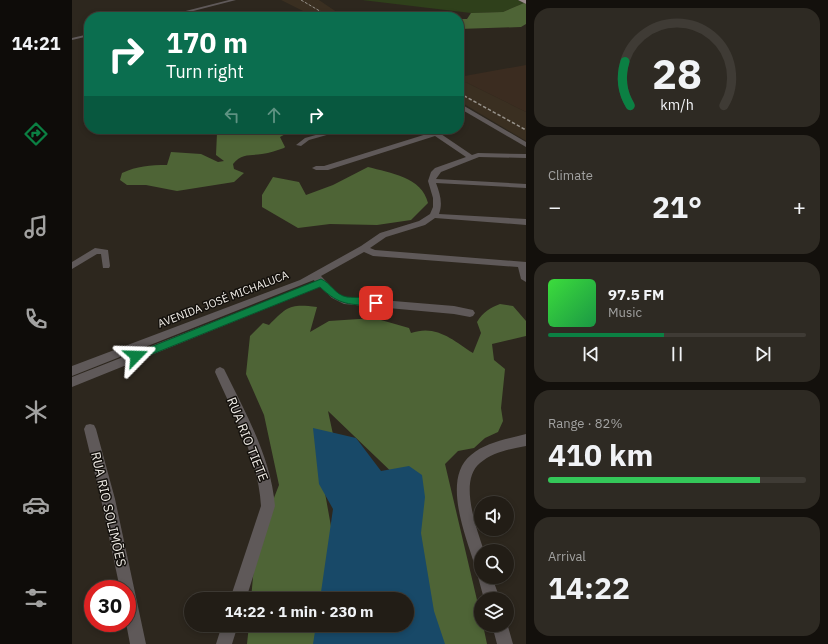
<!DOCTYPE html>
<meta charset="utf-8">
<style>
:root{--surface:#221d16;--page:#2e2a23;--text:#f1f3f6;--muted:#a2a2a1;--line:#3f3b35;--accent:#0b8043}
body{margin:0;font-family:"IBM Plex Sans",sans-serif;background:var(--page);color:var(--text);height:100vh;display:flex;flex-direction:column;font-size:15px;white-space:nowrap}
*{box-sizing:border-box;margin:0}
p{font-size:13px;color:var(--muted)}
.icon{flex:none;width:22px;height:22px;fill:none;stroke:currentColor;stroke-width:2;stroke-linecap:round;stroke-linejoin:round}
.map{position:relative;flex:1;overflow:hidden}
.sheet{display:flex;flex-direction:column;gap:8px;padding:8px;background:#13100c;width:302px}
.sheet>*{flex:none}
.hud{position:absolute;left:12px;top:12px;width:380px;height:122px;border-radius:16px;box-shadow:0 2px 6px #0003,0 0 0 1px var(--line);background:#0b6e4f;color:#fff;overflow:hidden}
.controls{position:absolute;left:402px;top:496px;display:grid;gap:8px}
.controls a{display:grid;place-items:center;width:40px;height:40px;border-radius:50%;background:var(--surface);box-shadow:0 2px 6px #0003,0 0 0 1px var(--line);font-size:20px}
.speed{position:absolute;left:12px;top:580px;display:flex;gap:8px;font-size:20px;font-weight:700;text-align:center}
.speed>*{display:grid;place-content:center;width:52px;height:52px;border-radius:50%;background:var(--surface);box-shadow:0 2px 6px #0003,0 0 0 1px var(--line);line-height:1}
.speed .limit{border:6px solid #d22;background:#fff;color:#111}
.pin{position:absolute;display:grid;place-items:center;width:34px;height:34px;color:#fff;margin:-17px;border-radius:8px;box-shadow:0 2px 6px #0006}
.me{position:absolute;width:44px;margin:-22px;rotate:68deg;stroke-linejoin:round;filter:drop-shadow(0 0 3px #0008)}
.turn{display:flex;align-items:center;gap:14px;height:84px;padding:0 16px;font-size:18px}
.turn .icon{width:52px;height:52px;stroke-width:2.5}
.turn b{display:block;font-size:28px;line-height:34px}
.lanes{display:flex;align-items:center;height:38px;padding:0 16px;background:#0003;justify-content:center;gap:20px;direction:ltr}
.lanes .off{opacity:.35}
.big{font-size:30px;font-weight:800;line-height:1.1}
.sheet .tile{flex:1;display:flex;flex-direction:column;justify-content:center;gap:6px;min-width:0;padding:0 14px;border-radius:16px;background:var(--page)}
.sheet .dial{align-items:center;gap:0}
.dial svg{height:104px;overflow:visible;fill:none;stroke:var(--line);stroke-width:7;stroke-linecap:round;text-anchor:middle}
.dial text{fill:var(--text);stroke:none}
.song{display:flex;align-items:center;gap:12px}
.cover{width:48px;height:48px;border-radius:6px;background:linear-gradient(135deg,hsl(120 70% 55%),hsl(140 70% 35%))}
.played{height:4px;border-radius:2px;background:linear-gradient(90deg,var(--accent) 45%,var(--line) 45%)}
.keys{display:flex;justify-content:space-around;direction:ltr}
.heat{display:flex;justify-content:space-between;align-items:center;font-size:22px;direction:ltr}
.charge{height:6px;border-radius:3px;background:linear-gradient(90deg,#34c759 82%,var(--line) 0)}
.trip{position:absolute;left:112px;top:592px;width:230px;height:40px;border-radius:20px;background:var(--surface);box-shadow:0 2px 6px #0003,0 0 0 1px var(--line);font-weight:800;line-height:40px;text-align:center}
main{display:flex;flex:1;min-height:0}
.tab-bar{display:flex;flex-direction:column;width:72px;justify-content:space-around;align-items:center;background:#0e0c09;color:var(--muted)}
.tab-bar .icon{width:28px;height:28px}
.tab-bar .current{color:var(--accent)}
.tab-bar b{font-size:18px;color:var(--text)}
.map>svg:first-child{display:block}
.industrial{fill:#3b2c20}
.built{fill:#3a2f21}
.green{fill:#2f401b}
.forest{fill:#4e6436}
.water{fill:#184968}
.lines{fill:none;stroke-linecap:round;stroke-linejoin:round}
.street{fill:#5f5959;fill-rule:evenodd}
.primary{fill:#978a8a;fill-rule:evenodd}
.rail-far1{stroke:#97928b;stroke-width:1;stroke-dasharray:3 1.5;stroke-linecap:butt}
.rail{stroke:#97928b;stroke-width:1.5;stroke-dasharray:3.5 2;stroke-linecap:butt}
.route{fill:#0b8043;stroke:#07532c}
.labels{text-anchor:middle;stroke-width:3;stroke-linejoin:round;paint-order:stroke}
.street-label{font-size:11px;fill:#f0ece6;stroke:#13100c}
.near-street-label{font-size:13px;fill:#f0ece6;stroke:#13100c}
</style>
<main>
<nav class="tab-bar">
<b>14:21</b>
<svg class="icon current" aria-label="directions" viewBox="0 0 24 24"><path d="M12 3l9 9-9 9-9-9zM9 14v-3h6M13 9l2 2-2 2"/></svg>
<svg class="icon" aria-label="music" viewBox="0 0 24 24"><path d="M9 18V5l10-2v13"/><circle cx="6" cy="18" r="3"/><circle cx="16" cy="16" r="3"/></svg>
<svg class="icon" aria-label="phone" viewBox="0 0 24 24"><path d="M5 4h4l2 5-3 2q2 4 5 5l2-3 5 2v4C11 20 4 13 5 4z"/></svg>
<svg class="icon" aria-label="climate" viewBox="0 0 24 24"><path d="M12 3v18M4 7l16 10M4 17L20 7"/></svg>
<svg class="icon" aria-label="car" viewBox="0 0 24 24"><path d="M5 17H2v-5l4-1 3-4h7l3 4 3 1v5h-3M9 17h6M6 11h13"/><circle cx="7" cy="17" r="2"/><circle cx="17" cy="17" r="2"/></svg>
<svg class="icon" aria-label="filters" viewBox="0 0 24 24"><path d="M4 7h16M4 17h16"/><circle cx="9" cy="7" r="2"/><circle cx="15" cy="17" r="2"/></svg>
</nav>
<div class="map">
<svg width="454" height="644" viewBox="0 0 454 644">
<rect width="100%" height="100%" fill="#2d271e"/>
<path class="industrial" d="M454 65V112L387 79V77Z"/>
<path class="built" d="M209 0H247L272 17H243Z
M387 79 454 112V141L387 101Z"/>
<path class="green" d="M290 0H446L452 3 431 12 399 13Z"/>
<path class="forest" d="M452 3 454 4V24L449 27 387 29V19H395L399 13 431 12Z
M149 129H235L217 132 208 137 213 147 212 148C205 150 198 153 190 154 178 156 170 153 161 164L162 169 172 173 162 182 105 191 74 185H55L48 180 50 173C65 166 78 165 95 165L99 152 129 154 146 162 152 161 144 155 145 133Z
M296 167C318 173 350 177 356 203L339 220 305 225 258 224 226 228 190 207V195L201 177 227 182 234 195 261 185Z
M428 304 441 306 454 321V336L420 344 422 360 433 369 429 408 431 421 426 432 413 438 402 448 386 451 373 464 409 617V625H411L415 644H351L329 481 256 411 262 439 248 465 260 532 249 599H179L184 544 207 485 192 415 174 374 178 336 191 323 197 325C216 306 218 304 245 307L238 332 257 321 302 318 337 328 339 333C364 324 381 340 401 353L409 333 405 322C411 312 418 308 428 304Z
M177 625H245L242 644H175Z"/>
<path class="water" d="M241 428 284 438 309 471 337 466 350 475 353 497 349 533 362 611 373 644H241L244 625H335V599H248L261 509 247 484Z"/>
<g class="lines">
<path class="street" d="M157 0H164L98 17H90Z
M17 34V36L0 40V38Z
M387 103 454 142V147L387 108Z
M265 129H276L237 140 229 146 224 145 233 138Z
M356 129H362L366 132 400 155 406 153 454 154V158L407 157 369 172 364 179 454 184V188L364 183C368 194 371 203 367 214L454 219V225L363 218 353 225 314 237 298 248 303 250 454 262V282L449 279 446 267 301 256 292 252 249 276 266 294 273 297 382 306 401 310 403 313 401 316 398 317 382 314 272 304 260 298 248 287 0 387V377L243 282 242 280 0 376V366L228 280 289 246 308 233 347 221 358 214 361 207V198L356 181 359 172 363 168 394 157 363 136 256 170H244L240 168 244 166H252L358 133Z
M23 248 36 250 38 266 37 268H31L29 254H25L0 269V262Z
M148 367 152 369C173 412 199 457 203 506L174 599H158L189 506C186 458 162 415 143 372L144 369Z
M18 424 22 425 24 429 43 499 74 644H58L54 623 55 589H48L29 499 12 429 14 425Z
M454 434V446C438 449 421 452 408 463 386 481 405 529 412 551H409V570L404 568 402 563C393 534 370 478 399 455 414 442 436 439 454 434Z
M409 571V577H420L428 599H412L406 577Z
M435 623 441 644H425L420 625H435Z
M150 625H166L160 644H144Z"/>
<path class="primary" d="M446 0H454V4Z"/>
<path class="rail-far1" d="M229 0 258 17"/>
<path class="rail" d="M387 93 454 130"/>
</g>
<path class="route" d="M249 279C259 283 263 295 275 297 283 298 303 296 308 303L304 306C277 304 268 306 248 287L68 359 64 360 59 356 61 354Z"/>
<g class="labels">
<g class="street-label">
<text transform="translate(151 299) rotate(-21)" y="4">AVENIDA JOSÉ MICHALUCA</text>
</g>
<g class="near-street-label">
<text transform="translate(176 439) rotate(68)" y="5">RUA RIO TIETE</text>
<text transform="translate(37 509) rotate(77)" y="5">RUA RIO SOLIMÕES</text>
</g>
</g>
</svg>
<div class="controls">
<a><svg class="icon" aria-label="sound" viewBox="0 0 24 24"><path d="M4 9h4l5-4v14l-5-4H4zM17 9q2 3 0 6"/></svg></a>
<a><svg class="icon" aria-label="search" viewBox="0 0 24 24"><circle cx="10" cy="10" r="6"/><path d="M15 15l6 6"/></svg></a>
<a><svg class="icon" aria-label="layers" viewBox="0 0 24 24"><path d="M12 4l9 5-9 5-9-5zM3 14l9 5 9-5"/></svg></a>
</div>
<div class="speed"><div class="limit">30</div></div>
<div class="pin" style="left:304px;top:303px;background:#d93025"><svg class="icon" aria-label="arrive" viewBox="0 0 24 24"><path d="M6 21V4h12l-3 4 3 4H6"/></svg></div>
<svg class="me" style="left:64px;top:356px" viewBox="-20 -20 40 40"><path d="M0-17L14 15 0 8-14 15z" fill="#0b8043" stroke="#fff" stroke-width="4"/></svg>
<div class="trip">14:22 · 1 min · 230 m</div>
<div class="hud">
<div class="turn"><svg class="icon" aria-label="right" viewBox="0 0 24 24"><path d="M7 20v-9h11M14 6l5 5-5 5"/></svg><div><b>170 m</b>Turn right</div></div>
<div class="lanes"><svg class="icon off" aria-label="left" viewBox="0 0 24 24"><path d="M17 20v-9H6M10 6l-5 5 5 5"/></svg><svg class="icon off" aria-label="ahead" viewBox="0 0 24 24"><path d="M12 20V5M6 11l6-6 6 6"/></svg><svg class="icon" aria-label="right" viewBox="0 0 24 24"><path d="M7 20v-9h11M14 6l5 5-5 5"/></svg></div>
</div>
</div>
<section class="sheet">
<div class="tile dial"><svg viewBox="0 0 100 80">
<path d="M14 69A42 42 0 1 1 86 69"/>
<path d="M14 69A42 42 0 0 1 10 35" stroke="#0b8043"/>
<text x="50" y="56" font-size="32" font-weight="700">28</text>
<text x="50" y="72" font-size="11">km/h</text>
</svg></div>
<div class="tile"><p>Climate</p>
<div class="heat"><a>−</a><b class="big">21°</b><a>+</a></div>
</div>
<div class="tile">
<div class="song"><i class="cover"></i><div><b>97.5 FM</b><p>Music</p></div></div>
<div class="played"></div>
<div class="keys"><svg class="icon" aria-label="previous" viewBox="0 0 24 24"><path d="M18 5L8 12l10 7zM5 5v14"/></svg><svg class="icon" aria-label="pause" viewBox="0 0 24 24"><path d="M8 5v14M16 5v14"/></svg><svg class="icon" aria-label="next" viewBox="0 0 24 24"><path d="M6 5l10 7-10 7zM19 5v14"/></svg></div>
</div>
<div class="tile"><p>Range · 82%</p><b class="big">410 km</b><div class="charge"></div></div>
<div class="tile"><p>Arrival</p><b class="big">14:22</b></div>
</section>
</main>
